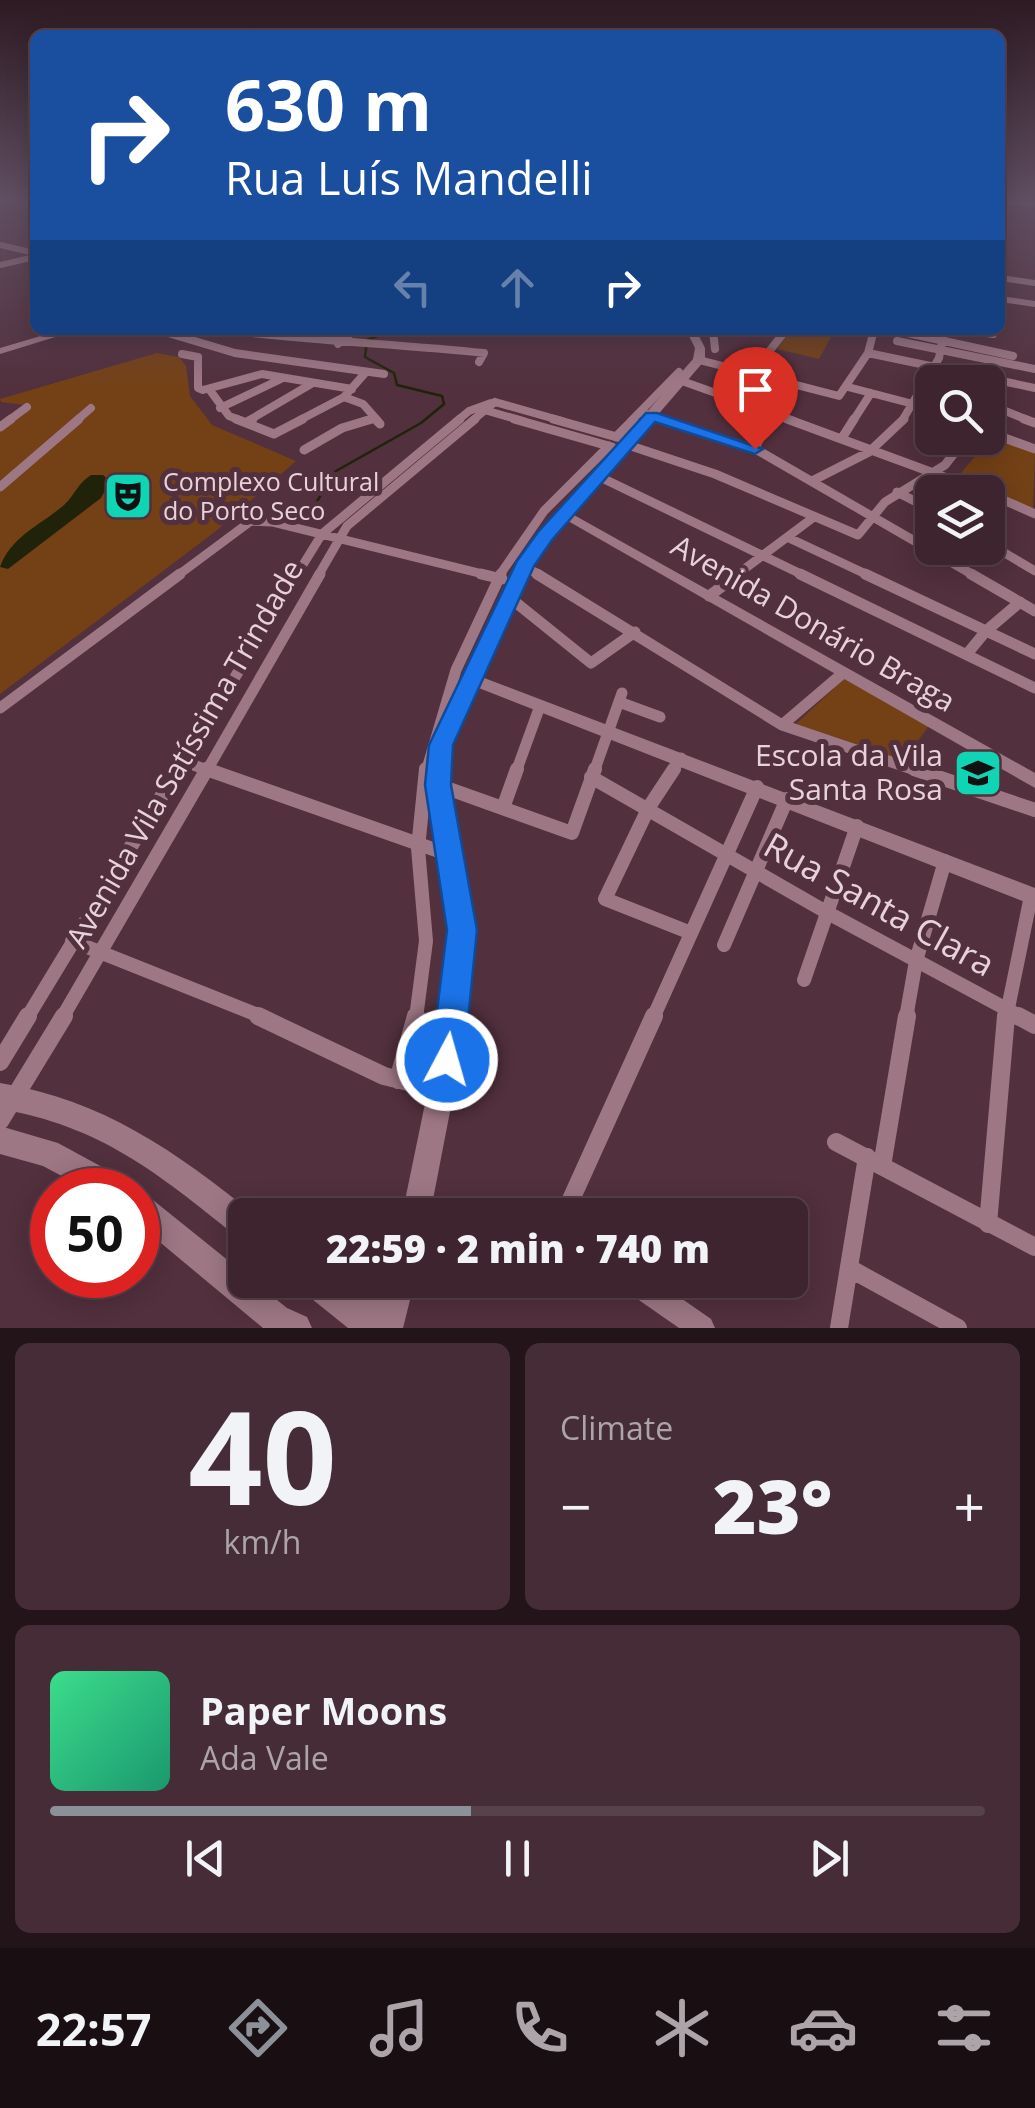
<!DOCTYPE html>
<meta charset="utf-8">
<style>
:root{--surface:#3e242e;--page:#452c36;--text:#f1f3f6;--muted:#ada4aa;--line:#57414a;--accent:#8c9099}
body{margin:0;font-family:"Open Sans",sans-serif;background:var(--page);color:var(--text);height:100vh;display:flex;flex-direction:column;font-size:38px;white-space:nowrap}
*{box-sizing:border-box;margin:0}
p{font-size:32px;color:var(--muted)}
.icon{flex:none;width:55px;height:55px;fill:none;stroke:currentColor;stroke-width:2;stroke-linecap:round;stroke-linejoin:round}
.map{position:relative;height:1328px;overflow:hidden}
.details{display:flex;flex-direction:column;gap:15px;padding:15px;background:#221419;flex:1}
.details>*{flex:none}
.guide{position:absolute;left:30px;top:30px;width:975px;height:305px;border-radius:15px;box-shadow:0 5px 25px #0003,0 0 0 2px var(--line);background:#1a4fa0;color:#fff;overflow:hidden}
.controls{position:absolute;left:915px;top:365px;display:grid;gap:20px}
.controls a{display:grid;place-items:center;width:90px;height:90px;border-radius:15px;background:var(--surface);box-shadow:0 5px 25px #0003,0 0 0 2px var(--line);font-size:50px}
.speed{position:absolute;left:30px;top:1168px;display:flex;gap:20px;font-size:50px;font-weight:700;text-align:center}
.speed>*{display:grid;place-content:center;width:130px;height:130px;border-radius:50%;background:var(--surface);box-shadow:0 5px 25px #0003,0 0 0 2px var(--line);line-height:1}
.speed .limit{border:15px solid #d22;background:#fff;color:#111}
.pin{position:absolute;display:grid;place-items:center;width:85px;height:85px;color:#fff;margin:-102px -42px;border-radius:50% 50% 50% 0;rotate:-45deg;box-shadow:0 0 10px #0007}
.pin .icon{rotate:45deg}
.me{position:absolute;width:110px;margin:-55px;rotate:6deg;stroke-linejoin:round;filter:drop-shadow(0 0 8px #0008)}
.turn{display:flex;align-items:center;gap:35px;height:210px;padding:0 30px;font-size:45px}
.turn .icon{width:130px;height:130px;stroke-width:2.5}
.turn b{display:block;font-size:70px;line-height:85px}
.lanes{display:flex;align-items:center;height:95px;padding:0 30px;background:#0003;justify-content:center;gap:50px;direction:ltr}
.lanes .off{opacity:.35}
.big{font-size:75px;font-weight:800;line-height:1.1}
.details .widget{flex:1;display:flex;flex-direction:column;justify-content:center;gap:15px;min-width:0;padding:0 35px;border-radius:15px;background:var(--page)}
.details .dial{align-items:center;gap:0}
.dial b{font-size:130px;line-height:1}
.song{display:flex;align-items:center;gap:30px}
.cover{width:120px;height:120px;border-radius:15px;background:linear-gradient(135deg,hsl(150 70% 55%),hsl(160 70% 35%))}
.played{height:10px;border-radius:5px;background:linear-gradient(90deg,var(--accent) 45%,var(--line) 45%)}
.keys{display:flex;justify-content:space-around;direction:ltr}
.heat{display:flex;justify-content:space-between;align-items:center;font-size:55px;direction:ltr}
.details .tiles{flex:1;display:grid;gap:15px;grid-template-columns:1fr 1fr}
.widget:last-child{grid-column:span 2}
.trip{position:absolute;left:228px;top:1198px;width:580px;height:100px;border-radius:15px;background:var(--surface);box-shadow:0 5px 25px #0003,0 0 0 2px var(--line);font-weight:800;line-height:100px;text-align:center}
.tabs{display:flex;height:160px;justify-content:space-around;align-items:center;background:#190e12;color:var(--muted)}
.tabs .icon{width:70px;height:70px}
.tabs .active{color:var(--accent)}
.tabs b{font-size:45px;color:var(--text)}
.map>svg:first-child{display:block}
.green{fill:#744117}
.water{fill:#20230a}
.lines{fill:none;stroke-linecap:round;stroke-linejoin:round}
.stream{stroke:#20230a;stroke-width:2.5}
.pedestrian-far1{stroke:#9d7784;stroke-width:5}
.pedestrian{stroke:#9d7784;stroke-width:8}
.minor-far5{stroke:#9d7784;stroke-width:6}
.minor-far4{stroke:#9d7784;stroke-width:8}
.minor-far3{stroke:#9d7784;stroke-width:9}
.minor-far2{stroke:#9d7784;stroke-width:11}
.minor-far1{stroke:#9d7784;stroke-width:14}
.minor{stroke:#9d7784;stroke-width:18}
.tertiary{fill:#9d7784;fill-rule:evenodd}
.secondary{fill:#9d7784;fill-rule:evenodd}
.route{fill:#1a73e8;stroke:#114b97;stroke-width:2.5}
.labels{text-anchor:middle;stroke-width:10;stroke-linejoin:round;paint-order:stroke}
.far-poi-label{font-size:25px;fill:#e8d2d9;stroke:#52303d;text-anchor:start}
.street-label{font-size:30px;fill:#e8d2d9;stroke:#52303d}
.poi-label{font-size:30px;fill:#e8d2d9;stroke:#52303d;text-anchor:end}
.near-street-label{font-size:35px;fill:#e8d2d9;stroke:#52303d}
</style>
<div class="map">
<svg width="1035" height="1328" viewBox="0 0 1035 1328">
<rect width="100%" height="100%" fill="#52303d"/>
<path class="green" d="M791 330H835L819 359 777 349Z
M157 353 179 357 186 366 190 396 212 425 296 461 216 531 0 694V431L32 406 1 402 0 399Z
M993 436 1035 452 1033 510 958 476Z
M845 678 929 726 903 760 796 724Z"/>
<path class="water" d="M91 475H103L110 481 101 498 8 569 0 567C11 536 41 525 64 505 75 495 76 485 91 475Z"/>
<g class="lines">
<path class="stream" d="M1000 252 1003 245
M367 340 393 330
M314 506 336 471 421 423 444 404 442 396 397 385 394 373 365 357 366 348"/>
<path class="pedestrian-far1" d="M769 421 772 414"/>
<path class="pedestrian" d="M755 449 770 419"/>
<path class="minor-far5" d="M1000 201 1035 204
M0 245 35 253
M0 265 35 257
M1000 278 1035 283"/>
<path class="minor-far4" d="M158 330 235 353 384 374
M226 330C312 341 398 344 484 353L479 362
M713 330 715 349
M968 330 993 334V330
M903 332 1013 356
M897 341 1035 369
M338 344 355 330
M868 353 1035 388
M182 354 198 357
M198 357V388L203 390 262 374 352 389
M699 360 839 396 868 353 874 330
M752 373 786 330
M682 381 794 421
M848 387 917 405
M209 389 229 416 242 421
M344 397 363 404 378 421
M495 402 562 421
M988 404 1030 421
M220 408 283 378
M481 409 523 421
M640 412 668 421
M8 421 27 407
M76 421 91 408
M248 421 311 384
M298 421 344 397 366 372
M364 421 374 418
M457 421 469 411 491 403
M472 421 495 402
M631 421 679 372
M853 421 871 393
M902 421 939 358 944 330"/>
<path class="minor-far3" d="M236 419 274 434 303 419
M375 419 380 424
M514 419 612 447
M553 419 631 441
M660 419 759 451 975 576
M787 419 985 492
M1024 419 1035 423
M247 422 253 419
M0 427 11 419
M988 432 1035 449
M616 437 634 419
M842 438 854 419
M628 445 715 474 858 535 885 502 945 465 966 438
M304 450 342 428 372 419
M600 477 805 576
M812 481 869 452 904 419
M0 487 79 419
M897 492 932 510
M988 493 1035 514
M789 538 870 576
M988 543 1035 571
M524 566 541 576
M177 576 251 521 272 522 491 576
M296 576 322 534 460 419
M318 576 347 526 475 419
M499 576 544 511 609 446
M735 576 814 517"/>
<path class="minor-far2" d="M481 574 502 579
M537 574 782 725 921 772
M800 574 1035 688
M865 574 1035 654
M971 574 1035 611
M709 596 739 574
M509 597 591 663 635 632
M967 654 986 631 1020 602
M619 702 660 717
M0 708 180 574
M782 725 843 673
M183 761 212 772
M177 772 298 574
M206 772 320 574
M426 772 456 670 501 574
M516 772 540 706
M594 772 622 693
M672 772 681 758"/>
<path class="minor-far1" d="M206 769 447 854
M674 769 649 807 605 899 691 933
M914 769 1035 810
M591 777 828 913 1023 1018
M438 785 572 833 595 769
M503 808 517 769
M72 941 265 1018
M724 945 787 799
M804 980 857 826
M27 1018 178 769
M62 1018 207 769
M416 1018 426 941 418 848 426 769
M653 1018 757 787
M906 1018 916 961 945 861
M1006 1018 1031 896"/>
<path class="minor" d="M258 1016 384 1076 441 1090
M1018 1016 1035 1025
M0 1062 28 1016
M398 1080 416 1016
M0 1121 64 1016
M836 1142 1035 1247
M882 1166 907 1016
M564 1215 654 1016
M988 1224 1006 1016
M849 1268 958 1328
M839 1328 867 1157"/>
<path class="tertiary" d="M565 510 1035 773V788L561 517 559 514Z
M471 673 1035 888V906L466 683 463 679 466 675Z
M619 1280H655L711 1319 715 1328H679L623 1289Z"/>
<path class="secondary" d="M1000 296 1035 301V307L1000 302Z
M61 330H78L0 354V348Z
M686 330H696L705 348V360L544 547 517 597 451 745 448 785 474 930 460 1060 430 1215H402L434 1060 450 930 428 785 431 745 501 597 533 542 693 359 695 348Z
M0 1083C103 1100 175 1151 255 1215H245V1240L235 1235C157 1173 101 1126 0 1109Z
M0 1126 58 1143 126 1180 130 1190H88L43 1166 0 1154Z
M138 1192 148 1196 245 1274V1280H252L287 1308 307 1317 312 1328H263L138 1224Z
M298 1280H337L345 1286 378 1280H415L403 1328H348L302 1291Z"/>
</g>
<linearGradient id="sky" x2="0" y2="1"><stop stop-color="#2d1a22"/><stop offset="0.52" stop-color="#604e62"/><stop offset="1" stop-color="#604e62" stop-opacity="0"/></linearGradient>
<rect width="1035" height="385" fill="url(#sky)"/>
<path class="route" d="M646 413H657L763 449 755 454 655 422 552 540 534 566 453 745 451 785 477 930 464 1060 459 1072 447 1077 435 1072 431 1060 447 930 425 785 429 745 517 561 538 532Z"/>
<defs>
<g id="theatre-square" transform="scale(2.5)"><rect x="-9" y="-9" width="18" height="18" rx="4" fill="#10d5b4" stroke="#52303d"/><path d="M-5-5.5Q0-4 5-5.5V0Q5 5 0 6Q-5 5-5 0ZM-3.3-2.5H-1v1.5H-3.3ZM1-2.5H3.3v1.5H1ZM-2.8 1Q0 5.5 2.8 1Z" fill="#111"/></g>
<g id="school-square" transform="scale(2.5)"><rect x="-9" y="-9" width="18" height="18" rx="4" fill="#10d5b4" stroke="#52303d"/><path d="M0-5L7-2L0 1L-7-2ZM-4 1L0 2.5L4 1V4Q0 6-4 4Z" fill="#111"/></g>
</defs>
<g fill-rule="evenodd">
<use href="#theatre-square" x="128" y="496"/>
<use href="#school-square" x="978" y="773"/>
</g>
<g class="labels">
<g class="far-poi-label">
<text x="163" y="491">Complexo Cultural<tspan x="163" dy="29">do Porto Seco</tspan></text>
</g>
<g class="street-label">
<text transform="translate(813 624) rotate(30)" y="10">Avenida Donário Braga</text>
<text transform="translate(185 754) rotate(-60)" y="10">Avenida Vila Satíssima Trindade</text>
</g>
<g class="poi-label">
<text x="943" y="766">Escola da Vila<tspan x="943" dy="34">Santa Rosa</tspan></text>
</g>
<g class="near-street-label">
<text transform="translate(879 905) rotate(29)" y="12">Rua Santa Clara</text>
</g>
</g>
</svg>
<div class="controls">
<a><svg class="icon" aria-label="search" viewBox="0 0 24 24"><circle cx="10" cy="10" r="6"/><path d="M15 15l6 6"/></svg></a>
<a><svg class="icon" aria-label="layers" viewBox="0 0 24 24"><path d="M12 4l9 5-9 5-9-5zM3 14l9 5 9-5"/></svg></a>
</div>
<div class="speed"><div class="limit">50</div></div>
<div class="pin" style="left:755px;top:449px;background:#d93025"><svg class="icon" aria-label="arrive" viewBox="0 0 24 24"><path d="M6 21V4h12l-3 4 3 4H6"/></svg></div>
<svg class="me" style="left:447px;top:1060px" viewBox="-20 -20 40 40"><circle r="17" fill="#1a73e8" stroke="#fff" stroke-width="3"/><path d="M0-11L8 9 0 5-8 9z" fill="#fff"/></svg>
<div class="trip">22:59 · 2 min · 740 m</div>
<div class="guide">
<div class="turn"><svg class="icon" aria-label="right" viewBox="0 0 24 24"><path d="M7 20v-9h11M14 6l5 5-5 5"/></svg><div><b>630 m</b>Rua Luís Mandelli</div></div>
<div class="lanes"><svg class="icon off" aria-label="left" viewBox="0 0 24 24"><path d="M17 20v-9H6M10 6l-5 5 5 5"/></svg><svg class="icon off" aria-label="ahead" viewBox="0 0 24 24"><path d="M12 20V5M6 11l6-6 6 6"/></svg><svg class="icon" aria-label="right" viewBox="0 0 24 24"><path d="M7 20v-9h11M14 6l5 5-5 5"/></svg></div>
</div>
</div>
<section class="details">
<div class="tiles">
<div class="widget dial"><b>40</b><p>km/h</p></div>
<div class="widget"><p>Climate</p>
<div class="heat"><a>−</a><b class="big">23°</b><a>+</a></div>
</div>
<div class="widget">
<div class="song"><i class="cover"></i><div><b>Paper Moons</b><p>Ada Vale</p></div></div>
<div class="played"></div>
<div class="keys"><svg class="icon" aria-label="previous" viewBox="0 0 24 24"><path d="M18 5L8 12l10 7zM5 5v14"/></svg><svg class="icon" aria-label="pause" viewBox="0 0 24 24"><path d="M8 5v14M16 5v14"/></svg><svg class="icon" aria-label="next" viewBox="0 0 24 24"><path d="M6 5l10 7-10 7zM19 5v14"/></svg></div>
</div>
</div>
</section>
<nav class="tabs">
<b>22:57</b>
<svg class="icon active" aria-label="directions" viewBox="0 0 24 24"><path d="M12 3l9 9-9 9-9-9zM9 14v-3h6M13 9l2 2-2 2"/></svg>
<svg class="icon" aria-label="music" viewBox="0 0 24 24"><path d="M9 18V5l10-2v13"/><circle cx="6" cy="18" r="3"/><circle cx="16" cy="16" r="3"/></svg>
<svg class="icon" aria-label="phone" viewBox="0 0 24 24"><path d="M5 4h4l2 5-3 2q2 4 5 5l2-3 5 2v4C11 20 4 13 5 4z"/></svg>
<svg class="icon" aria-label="climate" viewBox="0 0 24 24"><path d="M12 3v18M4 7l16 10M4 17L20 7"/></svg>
<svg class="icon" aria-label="car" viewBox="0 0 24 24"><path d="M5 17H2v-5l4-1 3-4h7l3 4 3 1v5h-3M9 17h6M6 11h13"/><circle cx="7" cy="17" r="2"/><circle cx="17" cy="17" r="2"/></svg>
<svg class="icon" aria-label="filters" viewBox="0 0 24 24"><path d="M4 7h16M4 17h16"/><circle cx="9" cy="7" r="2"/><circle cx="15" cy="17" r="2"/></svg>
</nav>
